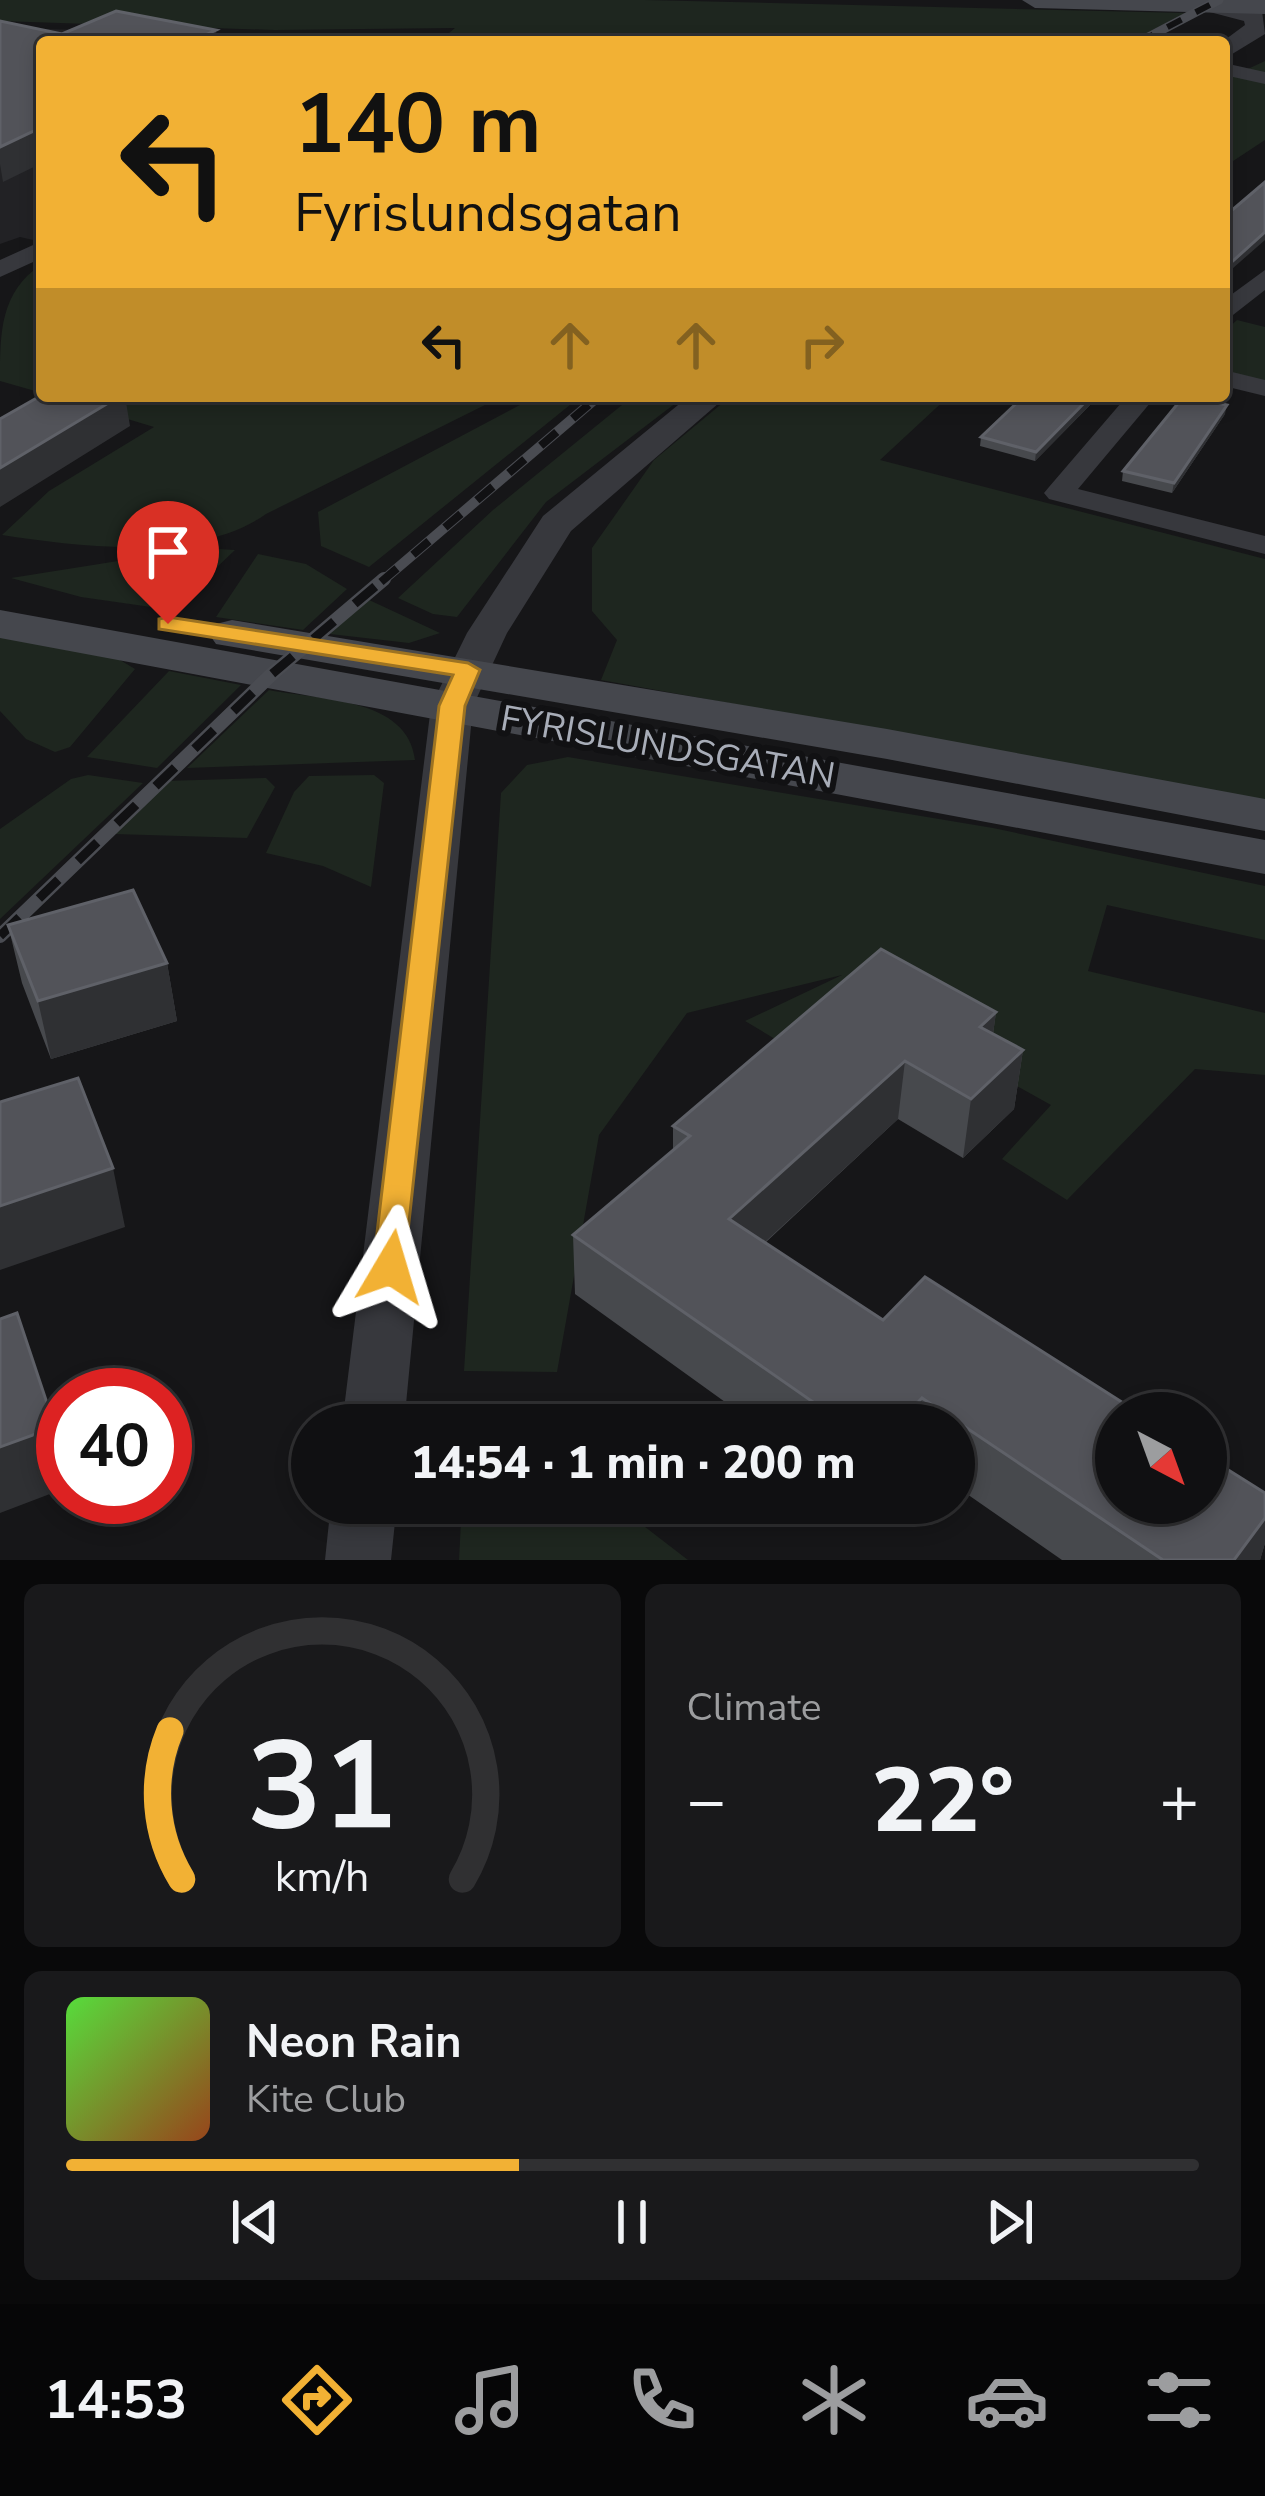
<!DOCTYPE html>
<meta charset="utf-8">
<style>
:root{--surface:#101012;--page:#19191b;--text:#f1f3f6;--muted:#9c9d9f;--line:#303032;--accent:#f2b134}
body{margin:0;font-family:"Nunito Sans",sans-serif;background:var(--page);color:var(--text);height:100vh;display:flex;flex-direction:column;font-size:45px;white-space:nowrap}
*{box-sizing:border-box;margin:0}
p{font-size:39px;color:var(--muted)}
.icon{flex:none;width:66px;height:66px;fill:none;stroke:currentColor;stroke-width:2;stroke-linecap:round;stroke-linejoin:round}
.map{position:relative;height:1560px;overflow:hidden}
.details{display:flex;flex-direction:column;gap:24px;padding:24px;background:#09090a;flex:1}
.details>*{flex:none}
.top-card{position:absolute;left:36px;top:36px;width:1194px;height:366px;border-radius:12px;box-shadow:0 6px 18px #0003,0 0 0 3px var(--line);background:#f2b134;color:#111;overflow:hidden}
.needle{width:78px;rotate:139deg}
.controls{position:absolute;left:1095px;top:1392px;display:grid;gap:24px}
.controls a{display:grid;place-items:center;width:132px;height:132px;border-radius:50%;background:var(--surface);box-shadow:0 6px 18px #0003,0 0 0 3px var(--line);font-size:60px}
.speed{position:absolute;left:36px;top:1368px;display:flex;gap:24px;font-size:60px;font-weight:700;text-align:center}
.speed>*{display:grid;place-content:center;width:156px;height:156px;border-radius:50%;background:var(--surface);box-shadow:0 6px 18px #0003,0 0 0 3px var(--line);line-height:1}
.speed .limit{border:18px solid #d22;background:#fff;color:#111}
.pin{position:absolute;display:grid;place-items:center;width:102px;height:102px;color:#fff;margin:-123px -51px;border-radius:50% 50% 50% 0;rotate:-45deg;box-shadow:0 0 12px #0007}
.pin .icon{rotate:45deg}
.me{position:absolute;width:132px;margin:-66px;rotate:7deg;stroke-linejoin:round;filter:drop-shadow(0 0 9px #0008)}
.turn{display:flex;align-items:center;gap:42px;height:252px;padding:0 60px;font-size:54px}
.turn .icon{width:156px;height:156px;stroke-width:2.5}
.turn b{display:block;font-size:84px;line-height:102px}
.lanes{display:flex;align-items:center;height:114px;padding:0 60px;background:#0003;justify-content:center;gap:60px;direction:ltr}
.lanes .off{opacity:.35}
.big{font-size:90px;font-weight:800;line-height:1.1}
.details .tile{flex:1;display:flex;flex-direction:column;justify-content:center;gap:18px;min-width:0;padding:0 42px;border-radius:18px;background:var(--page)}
.details .dial{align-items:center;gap:0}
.dial svg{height:312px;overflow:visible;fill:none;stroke:var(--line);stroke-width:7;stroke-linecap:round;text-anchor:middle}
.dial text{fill:var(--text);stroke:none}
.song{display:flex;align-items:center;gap:36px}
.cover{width:144px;height:144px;border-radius:18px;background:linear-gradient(135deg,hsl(110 70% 55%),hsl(20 70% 35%))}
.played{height:12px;border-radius:6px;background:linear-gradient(90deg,var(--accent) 40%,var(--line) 40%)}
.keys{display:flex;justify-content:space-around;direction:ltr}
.heat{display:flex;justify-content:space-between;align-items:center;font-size:66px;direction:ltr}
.details .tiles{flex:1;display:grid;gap:24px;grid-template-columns:1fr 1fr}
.tile:last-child{grid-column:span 2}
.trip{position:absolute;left:291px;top:1404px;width:684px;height:120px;border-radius:60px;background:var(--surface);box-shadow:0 6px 18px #0003,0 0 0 3px var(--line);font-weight:800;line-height:120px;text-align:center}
.dock{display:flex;height:192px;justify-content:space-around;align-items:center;background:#060607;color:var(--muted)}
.dock .icon{width:84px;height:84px}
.dock .current{color:var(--accent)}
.dock b{font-size:54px;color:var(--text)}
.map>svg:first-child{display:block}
.built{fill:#222225}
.green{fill:#1e261f}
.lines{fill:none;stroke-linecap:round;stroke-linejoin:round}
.minor{fill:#37383d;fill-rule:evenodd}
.tertiary{fill:#37383d;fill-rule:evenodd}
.secondary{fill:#45474d;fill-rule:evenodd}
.rail-far2-casing{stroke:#4a4c52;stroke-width:9}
.rail-far1-casing{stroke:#4a4c52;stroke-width:10}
.rail-casing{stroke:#4a4c52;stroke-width:14}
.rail-far2{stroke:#111113;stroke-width:6;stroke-dasharray:16;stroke-linecap:butt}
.rail-far1{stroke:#111113;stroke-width:8;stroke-dasharray:21;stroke-linecap:butt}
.rail{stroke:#111113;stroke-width:9;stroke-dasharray:27;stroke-linecap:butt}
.wall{fill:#47494d}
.shaded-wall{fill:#2f3033}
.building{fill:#525359;stroke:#5f6168;stroke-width:3}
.route{fill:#f2b134;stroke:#9d7322;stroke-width:3}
.labels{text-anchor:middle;stroke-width:12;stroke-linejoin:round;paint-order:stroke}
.street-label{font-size:36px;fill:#a8adb8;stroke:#111113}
</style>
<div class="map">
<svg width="1265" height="1560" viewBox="0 0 1265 1560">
<rect width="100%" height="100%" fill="#161618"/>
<path class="built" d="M0 28 246 34 260 42H42V242L20 237 0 244Z"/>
<path class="green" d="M0 0H645L1185 13 1130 42H278L262 35 449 33 455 28 275 30 0 21Z
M1265 61V140L1224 167V80Z
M42 264V393L0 381C0 332 0 292 42 264Z
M1237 320 1265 327V384L1224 375V332Z
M51 396H503L266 514C198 562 81 547 2 535L49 491 154 427Z
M537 396H581L369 567 321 546 318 512Z
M633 396H685L546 502 457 617 433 614 398 598 493 510Z
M731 396H949L880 460 1265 559V800L601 680 617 640 592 611V548L654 460Z
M200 548 235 550 172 610 81 597 11 578Z
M258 554 306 564 347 589 303 630 216 617Z
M367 599 440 633 409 643 330 634Z
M0 635 115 657 135 669 70 747 55 752 26 739 0 711Z
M169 671 241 685 157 768 87 757Z
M269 690C318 700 408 697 415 760L187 768Z
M568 757 993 828 1265 886V940L1107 905 1088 971 1265 1013V1075L1195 1069 1067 1200 1002 1159 1051 1105 876 1007 812 1061 745 1021 842 975 687 1013 599 1135 557 1372 464 1371 501 793 527 765Z
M88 775 143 783 0 919V829L71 779Z
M374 775 384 783 371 887 323 866 266 853 294 792 309 776Z
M266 778 275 787 247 838 114 834 165 781Z
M462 1503H614L688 1560H459Z"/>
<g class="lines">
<path class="minor" d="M1224 63 1265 72V84L1224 75Z
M42 241V258L0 277V260Z
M1265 270V290L1224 322V300Z
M1224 370 1265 380V396L1224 386Z
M1127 396H1156L1078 489 1265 536V554L1049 499 1044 493 1049 487Z"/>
<path class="tertiary" d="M1202 0 1262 11 1265 34 1224 59 1222 42 1245 25 1244 21 1202 10Z
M689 396H727L571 531 507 633 473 706 404 1425H342L431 706 467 633 543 516Z
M331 1503H397L391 1560H325Z"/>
<path class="secondary" d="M1022 0H1265V14L1035 8Z
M0 610 1265 840V874L0 638Z
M232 620 887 729 1265 799V831L887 759 216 644 209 634 216 624Z"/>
<g class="rail-far2-casing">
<path id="rail-far2" d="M1139 42 1219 0"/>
</g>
<g class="rail-far1-casing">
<path id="rail-far1" d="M381 582 599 396"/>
</g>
<g class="rail-casing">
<path id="rail" d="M0 936 272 674 384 579"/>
</g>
<use href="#rail-far2" class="rail-far2"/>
<use href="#rail-far1" class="rail-far1"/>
<use href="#rail" class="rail"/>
</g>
<path class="wall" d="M1024 396H1099L1035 461 980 446 981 437Z
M1225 414 1172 493 1122 481 1123 471Z
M8 925 167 963 177 1021 51 1059 22 983Z
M996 1012 993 1034 1023 1050 1014 1109 963 1158 898 1119 765 1243 883 1320 1265 1493V1543L1260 1560H1062L954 1485V1425H757L575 1294 573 1235 673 1150V1126Z"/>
<path class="shaded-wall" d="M216 30 217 42H190Z
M42 127V163L3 182 0 164V147Z
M1265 232V240L1224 276V269Z
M120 396H125L130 426 0 507V468Z
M1091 396H1099L1035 461 1036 452Z
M1227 405 1225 414 1172 493 1174 483Z
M167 963 177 1021 51 1059 38 1001Z
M996 1012 988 1071 980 1027Z
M1023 1050 1014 1109 963 1158 971 1099Z
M905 1061 898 1119 726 1278 729 1219Z
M113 1168 125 1227 0 1270V1206Z
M922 1398 918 1425H896Z
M55 1427 63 1459V1489L0 1513V1447Z
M1265 1518V1543L1260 1560H1234Z"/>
<path class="building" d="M116 11 216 30 190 42H42V127L0 147V21L62 34Z
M1265 182V232L1224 269V217Z
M42 395 120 396 0 468V419Z
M1024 396H1091L1036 452 981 437Z
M1184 396 1227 405 1174 483 1123 471Z
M133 890 167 963 38 1001 8 925Z
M881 949 996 1012 980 1027 1023 1050 971 1099 905 1061 729 1219 883 1320 925 1277 1139 1413H1116V1503H1206V1456L1265 1493V1518L1234 1560H1163L922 1398 896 1425H846L573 1235 690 1136 673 1126Z
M78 1078 113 1168 0 1206V1102Z
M17 1313 55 1427 0 1447V1319Z"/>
<path class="route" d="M168 617 468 663 480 670 465 706 403 1277H378L373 1267 439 706 453 675 159 629V619Z"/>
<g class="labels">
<g class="street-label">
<text transform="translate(668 746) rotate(10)" y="13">FYRISLUNDSGATAN</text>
</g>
</g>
</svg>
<div class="controls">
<a><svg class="needle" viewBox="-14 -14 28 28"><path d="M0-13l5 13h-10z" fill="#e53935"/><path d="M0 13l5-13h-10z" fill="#9c9d9f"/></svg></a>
</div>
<div class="speed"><div class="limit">40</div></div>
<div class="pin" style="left:168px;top:624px;background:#d93025"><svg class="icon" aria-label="arrive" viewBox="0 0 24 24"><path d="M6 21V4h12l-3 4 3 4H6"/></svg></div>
<svg class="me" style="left:391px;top:1267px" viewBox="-20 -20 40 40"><path d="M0-17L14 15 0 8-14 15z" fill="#f2b134" stroke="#fff" stroke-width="4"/></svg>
<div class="trip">14:54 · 1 min · 200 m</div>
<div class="top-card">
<div class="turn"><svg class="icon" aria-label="left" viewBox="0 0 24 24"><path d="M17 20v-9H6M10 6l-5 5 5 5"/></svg><div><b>140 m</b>Fyrislundsgatan</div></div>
<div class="lanes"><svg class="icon" aria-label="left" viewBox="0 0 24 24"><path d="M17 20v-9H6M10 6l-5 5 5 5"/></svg><svg class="icon off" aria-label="ahead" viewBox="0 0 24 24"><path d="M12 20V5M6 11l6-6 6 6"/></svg><svg class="icon off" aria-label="ahead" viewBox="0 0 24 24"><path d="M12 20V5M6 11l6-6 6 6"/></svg><svg class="icon off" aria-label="right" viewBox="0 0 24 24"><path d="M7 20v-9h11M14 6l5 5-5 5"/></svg></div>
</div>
</div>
<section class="details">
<div class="tiles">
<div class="tile dial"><svg viewBox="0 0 100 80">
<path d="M14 69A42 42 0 1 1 86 69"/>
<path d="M14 69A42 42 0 0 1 11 31" stroke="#f2b134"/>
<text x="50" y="56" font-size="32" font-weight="700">31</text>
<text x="50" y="72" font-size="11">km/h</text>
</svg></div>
<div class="tile"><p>Climate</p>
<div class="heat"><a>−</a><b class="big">22°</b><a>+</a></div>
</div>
<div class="tile">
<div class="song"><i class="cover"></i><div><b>Neon Rain</b><p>Kite Club</p></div></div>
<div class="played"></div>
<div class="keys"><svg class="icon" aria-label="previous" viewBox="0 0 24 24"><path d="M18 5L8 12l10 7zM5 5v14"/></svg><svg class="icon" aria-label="pause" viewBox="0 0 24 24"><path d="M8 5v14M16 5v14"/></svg><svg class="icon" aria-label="next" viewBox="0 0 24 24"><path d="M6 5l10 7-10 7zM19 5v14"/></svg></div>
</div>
</div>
</section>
<nav class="dock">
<b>14:53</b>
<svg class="icon current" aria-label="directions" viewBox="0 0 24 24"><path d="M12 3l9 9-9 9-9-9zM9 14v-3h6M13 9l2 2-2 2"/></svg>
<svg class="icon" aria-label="music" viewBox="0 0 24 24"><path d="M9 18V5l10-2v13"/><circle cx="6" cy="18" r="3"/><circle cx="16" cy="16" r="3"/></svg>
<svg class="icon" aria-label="phone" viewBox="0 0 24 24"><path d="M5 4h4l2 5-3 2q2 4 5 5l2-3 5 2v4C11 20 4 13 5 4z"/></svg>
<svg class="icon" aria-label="climate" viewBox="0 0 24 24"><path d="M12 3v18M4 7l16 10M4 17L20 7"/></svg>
<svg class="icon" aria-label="car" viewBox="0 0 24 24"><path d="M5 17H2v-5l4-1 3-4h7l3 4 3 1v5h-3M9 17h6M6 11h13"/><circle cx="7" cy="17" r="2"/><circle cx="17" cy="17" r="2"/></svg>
<svg class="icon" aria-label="filters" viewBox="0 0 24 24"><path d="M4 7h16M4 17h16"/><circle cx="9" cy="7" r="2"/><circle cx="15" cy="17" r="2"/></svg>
</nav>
